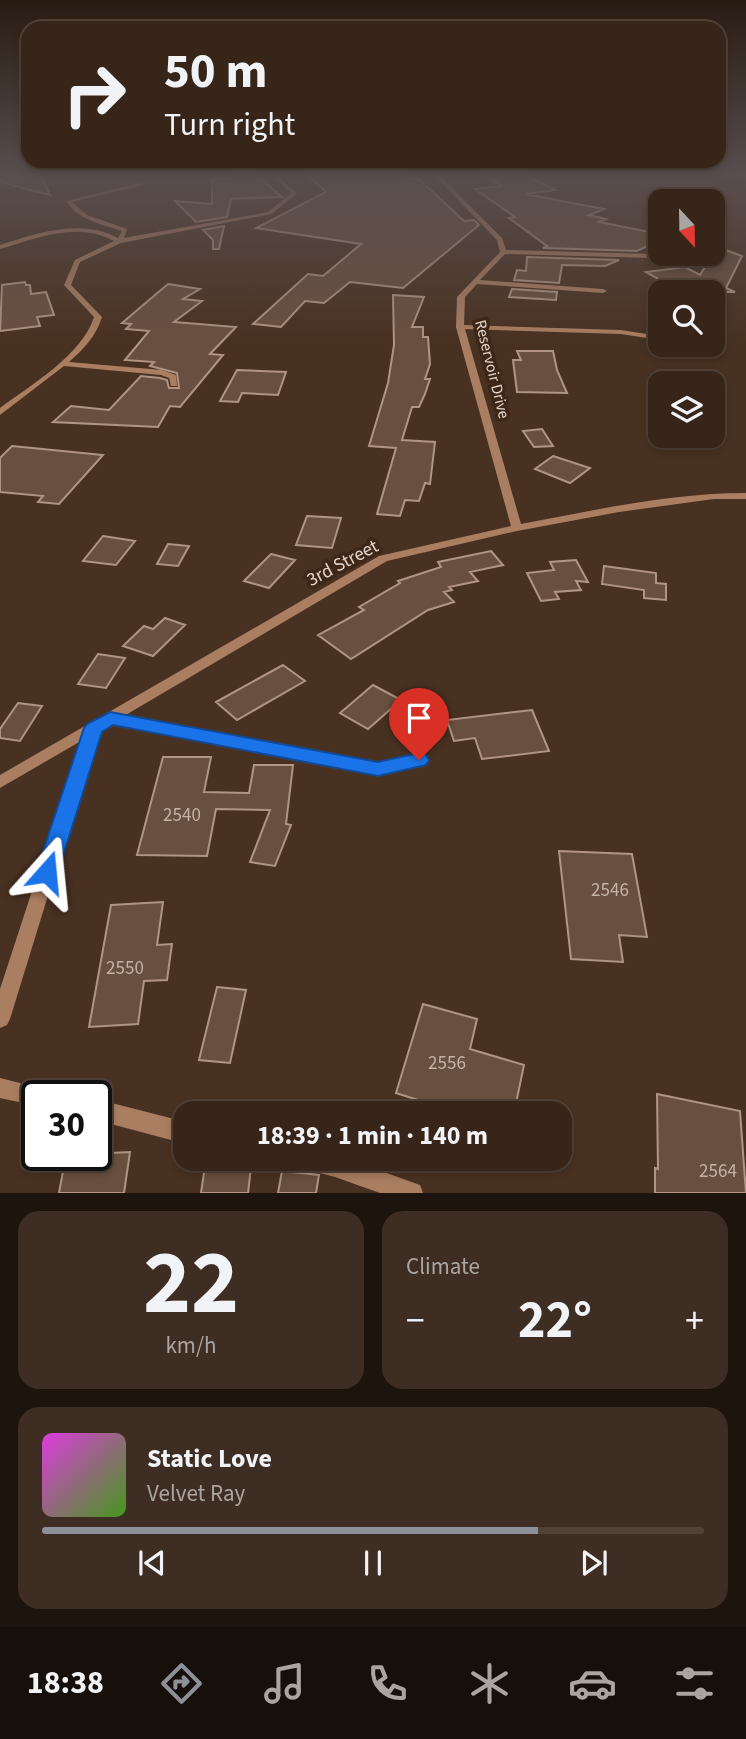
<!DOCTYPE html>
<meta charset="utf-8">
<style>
:root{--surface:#372519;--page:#3e2d22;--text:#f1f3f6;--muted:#aaa5a2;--line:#514238;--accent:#8c9099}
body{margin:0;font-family:"Source Sans 3",sans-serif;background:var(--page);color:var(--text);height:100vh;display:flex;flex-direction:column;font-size:26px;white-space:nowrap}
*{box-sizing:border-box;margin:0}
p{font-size:23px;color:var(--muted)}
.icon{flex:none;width:38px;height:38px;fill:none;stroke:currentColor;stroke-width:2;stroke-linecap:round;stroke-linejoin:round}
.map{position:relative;height:1193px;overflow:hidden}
.side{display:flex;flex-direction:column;gap:18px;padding:18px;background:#1e140e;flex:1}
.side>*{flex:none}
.banner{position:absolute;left:21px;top:21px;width:705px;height:147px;border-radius:21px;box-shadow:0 4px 10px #0003,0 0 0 2px var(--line);background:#372519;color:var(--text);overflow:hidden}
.needle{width:46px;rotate:158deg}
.tools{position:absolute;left:648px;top:189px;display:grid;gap:14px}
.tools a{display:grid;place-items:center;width:77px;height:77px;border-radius:14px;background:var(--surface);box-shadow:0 4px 10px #0003,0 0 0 2px var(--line);font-size:35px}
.speed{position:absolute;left:21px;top:1080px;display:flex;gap:14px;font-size:35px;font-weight:700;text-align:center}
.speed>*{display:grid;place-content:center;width:91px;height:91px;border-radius:50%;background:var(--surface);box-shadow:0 4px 10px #0003,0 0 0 2px var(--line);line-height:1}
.speed .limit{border:4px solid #111;border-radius:10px;background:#fff;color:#111}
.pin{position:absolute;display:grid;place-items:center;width:60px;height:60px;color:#fff;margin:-72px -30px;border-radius:50% 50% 50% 0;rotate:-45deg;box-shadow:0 0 7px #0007}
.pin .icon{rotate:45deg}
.me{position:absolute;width:77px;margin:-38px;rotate:18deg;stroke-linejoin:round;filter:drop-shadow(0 0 5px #0008)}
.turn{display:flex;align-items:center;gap:24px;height:147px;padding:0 28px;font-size:32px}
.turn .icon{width:91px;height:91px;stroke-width:2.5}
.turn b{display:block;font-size:49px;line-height:60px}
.big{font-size:52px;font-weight:700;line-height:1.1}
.side .tile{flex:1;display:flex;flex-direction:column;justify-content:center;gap:10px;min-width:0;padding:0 24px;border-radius:21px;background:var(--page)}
.side .dial{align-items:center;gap:0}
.dial b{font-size:91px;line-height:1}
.song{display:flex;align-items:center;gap:21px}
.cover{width:84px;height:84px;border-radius:10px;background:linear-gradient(135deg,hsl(300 70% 55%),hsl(100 70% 35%))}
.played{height:7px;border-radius:4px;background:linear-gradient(90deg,var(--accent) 75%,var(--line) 75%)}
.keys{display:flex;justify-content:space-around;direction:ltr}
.heat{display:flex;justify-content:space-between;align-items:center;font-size:38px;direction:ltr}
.side .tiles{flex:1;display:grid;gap:18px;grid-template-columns:1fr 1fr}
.tile:last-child{grid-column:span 2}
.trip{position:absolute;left:173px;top:1101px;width:399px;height:70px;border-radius:21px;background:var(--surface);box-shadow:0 4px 10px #0003,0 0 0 2px var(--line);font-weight:700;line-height:70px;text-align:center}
.tab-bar{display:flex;height:112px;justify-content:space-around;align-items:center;background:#160f0a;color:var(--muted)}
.tab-bar .icon{width:49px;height:49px}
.tab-bar .active{color:var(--accent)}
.tab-bar b{font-size:32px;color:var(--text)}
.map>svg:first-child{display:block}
.building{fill:#694f3f;stroke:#b19482;stroke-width:2}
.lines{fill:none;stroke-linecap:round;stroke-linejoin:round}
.minor{fill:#aa7e61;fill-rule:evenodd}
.route{fill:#1a73e8;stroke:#114b97;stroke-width:2}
.labels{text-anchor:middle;stroke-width:7;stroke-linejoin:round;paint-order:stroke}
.far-street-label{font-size:16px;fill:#e2d3c9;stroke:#3e2717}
.street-label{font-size:19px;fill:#e2d3c9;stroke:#3e2717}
.near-number-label{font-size:19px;fill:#c4b2a6}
</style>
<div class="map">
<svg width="746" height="1193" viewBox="0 0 746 1193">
<rect width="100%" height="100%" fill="#493121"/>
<path class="building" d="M0 175H41L50 195 0 182Z
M229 175H257L282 197 231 199 227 217 196 222 175 201 212 204V180L232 178Z
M307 175 407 176 410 179H419L464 221 474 220 479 225 403 288 350 282 324 303 305 301 281 327 253 324 308 274 323 276 361 244 256 228 326 192Z
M480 175H524L556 190 526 194 604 209 589 215 606 219 599 222 660 234V240L637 251 543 248 547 246 509 218 515 217 475 189 503 186Z
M224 226 219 249H213V240L203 230Z
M712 245 742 256 726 288 735 292H682L646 272 685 267 700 275 712 255Z
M527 257 619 260 605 266 562 265 559 283 514 280 517 270 526 271Z
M25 282 26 285H30L31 294 46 292 54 315 37 317 40 326 0 331 2 285Z
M168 284 200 289 183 299 202 301 174 322 236 327 210 354 223 355 180 407 170 406 158 427 53 422 71 406 109 410 141 376 160 378 167 380 169 388H179L177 373 150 366 154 362 125 360 149 331 126 329 131 324 122 323Z
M512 289 557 292 556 300 509 297Z
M393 295 424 297 412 327H423V337H428L430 364 425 379H430L425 394 419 407H412L402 440 435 442 430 484 425 483 419 501 405 500 400 516 377 514 396 448 369 446 388 383 394 345Z
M517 351H553L557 370 567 393 517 392 513 360H521Z
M237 370 286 372 278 395 242 393 238 402 220 401Z
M542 429 553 446 534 447 523 431Z
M12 446 103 455 59 504 38 502 43 496 0 492V458Z
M553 456 590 468 570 483 535 469Z
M307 516 341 518 332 548 296 545Z
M103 536 135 541 116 565 83 561Z
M168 544 189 546 178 566 157 564Z
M491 551 503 565 470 572 478 581 449 587 452 590 444 592 454 602 428 610 351 659 318 635 364 610 359 607 400 583 398 581 441 567 438 562Z
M271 554 295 560 269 588 244 581Z
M576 560 588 582 576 581 581 590 555 592 559 599 541 601 527 573 554 570 550 562Z
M604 566 656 573V583L666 584V600L644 598V590L602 584Z
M165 618 185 625 153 656 123 646 144 626 153 629Z
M98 654 125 658 106 688 78 684Z
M283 665 305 681 237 720 216 702Z
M373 685 401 700 368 729 340 713Z
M18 703 42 706 20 741 0 738V729Z
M532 710 549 751 482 759 475 738 454 741 447 720Z
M163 757H211L204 792 249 793 254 765H293L286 824 291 825 275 866 250 862 270 810 216 809 207 856 137 855Z
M559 851 632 854 647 937 619 935 623 962 571 959Z
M163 902 157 945 172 944 167 980 144 981 138 1024 89 1027 111 905Z
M217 987 246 990 230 1063 199 1060Z
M423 1004 477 1019 470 1049 524 1065 514 1113H459L396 1093Z
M657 1094 740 1111 746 1193H655V1168L658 1169Z
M130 1152 124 1193H59L66 1155Z
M206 1159H252L248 1193H201Z
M282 1171 319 1175 316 1193H278Z"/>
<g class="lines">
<path class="minor" d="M272 175H277L297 193 272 214 121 243 80 262 71 285 102 317C96 336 84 349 69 362L162 370 176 375 177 386H171L169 378 161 375 64 366 0 415V408C31 385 82 355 94 317L64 285 75 260 114 241C78 221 37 238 0 249V245C37 233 81 218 118 238L122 231C101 224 78 220 66 201L142 182 144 185 72 202 87 215 127 229 124 238 268 212 291 193Z
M434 175H439L502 238 506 250 653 254 656 256 653 258 505 254 480 280 603 289 607 291 603 293 477 284 465 297 464 325 621 330 660 336V340L621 334 465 329 521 524C595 510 671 493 746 493V499H714L619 512 517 531 387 561 124 716 378 763 419 755 424 756 427 760 424 764 378 775 112 723 99 730 10 1019 7 1025 0 1028V989L81 741 0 788V775L379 556 511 526 456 327 457 297 500 252 497 240Z
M662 345H670L675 350 668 352Z
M0 1078 44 1089 47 1096H37V1106L0 1098Z
M96 1099 186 1122V1144L96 1120Z
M290 1158H345L420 1185 423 1193H380L335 1177 293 1166Z"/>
</g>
<linearGradient id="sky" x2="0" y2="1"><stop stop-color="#281b12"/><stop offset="0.51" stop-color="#594e4e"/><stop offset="1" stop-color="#594e4e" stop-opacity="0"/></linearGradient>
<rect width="746" height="342" fill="url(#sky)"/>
<path class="route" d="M110 712 378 762 419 753 426 755 429 760 426 765 378 776 113 725 102 732 58 872 55 878 47 881 39 878 36 872 84 728 87 724Z"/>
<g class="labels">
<g class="far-street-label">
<text transform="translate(493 369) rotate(76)" y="6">Reservoir Drive</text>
</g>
<g class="street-label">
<text transform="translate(342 562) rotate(-28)" y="7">3rd Street</text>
</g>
<g class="near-number-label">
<text x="182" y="821">2540</text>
<text x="610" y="896">2546</text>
<text x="125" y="974">2550</text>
<text x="447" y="1069">2556</text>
<text x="718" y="1177">2564</text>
</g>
</g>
</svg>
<div class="tools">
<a><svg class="needle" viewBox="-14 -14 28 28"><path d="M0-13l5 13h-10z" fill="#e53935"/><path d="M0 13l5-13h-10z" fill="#aaa5a2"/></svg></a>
<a><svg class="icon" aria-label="search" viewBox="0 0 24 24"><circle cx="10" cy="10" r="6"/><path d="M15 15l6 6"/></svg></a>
<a><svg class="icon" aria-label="layers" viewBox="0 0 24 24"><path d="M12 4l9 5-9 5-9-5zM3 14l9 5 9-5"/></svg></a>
</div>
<div class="speed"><div class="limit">30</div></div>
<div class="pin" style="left:419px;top:760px;background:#d93025"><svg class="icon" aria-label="arrive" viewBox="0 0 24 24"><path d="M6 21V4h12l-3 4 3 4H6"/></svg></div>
<svg class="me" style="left:47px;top:872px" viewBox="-20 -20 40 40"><path d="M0-17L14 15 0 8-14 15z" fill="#1a73e8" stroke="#fff" stroke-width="4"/></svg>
<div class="trip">18:39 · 1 min · 140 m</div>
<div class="banner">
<div class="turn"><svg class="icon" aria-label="right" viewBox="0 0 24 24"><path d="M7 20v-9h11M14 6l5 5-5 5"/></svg><div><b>50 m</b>Turn right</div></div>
</div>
</div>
<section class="side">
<div class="tiles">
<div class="tile dial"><b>22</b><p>km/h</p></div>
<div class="tile"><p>Climate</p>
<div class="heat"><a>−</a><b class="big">22°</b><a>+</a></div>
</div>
<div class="tile">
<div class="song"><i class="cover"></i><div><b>Static Love</b><p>Velvet Ray</p></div></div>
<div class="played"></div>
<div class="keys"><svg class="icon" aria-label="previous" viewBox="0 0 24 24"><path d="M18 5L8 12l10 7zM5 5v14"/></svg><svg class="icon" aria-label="pause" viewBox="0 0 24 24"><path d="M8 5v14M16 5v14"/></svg><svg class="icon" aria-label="next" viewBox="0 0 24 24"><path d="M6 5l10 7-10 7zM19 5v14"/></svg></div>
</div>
</div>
</section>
<nav class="tab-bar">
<b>18:38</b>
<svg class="icon active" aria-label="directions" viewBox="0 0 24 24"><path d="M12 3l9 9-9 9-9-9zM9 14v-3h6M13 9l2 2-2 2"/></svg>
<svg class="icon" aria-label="music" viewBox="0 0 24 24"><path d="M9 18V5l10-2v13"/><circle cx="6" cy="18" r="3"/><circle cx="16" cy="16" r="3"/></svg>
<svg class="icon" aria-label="phone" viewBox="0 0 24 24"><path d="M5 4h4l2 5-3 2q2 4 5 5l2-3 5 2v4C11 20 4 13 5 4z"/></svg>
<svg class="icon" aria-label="climate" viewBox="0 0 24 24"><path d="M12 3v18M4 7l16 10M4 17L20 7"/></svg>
<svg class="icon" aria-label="car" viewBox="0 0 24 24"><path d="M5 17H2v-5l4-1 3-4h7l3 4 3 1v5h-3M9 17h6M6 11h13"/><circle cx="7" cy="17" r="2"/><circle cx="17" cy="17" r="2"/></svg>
<svg class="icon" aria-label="filters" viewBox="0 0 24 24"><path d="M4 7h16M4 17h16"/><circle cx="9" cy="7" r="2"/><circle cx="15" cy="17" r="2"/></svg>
</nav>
